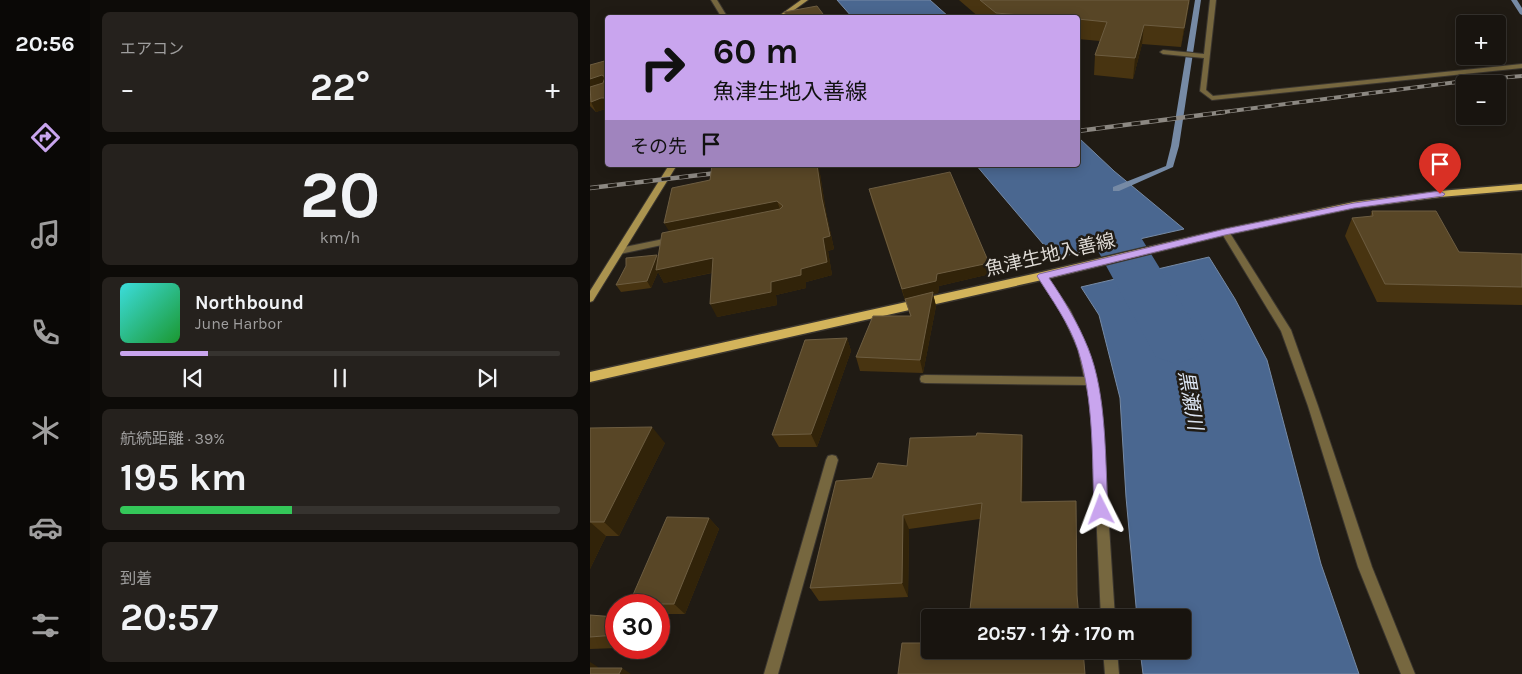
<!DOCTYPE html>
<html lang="ja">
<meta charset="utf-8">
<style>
:root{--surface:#18140f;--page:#25211d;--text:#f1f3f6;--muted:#9f9e9e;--line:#36332f;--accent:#c9a5ee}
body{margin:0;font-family:Karla,"Noto Sans JP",sans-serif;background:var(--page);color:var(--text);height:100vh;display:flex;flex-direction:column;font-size:19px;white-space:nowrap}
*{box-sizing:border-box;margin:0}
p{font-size:16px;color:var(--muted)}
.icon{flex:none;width:28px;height:28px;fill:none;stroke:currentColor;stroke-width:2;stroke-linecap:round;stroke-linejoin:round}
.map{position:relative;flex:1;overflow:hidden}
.drawer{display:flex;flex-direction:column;gap:12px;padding:12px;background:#0d0b08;width:500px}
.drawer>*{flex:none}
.top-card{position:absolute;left:15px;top:15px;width:475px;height:152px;border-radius:5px;box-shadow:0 2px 12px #0003,0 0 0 1px var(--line);background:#c9a5ee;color:#111;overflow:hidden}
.buttons{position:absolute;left:866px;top:15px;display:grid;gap:10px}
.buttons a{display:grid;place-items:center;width:50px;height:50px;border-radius:5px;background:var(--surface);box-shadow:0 2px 12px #0003,0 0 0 1px var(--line);font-size:25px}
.speed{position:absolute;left:15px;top:594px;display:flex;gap:10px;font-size:25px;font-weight:700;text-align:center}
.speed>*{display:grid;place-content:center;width:65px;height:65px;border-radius:50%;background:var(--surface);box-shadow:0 2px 12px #0003,0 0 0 1px var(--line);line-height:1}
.speed .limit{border:8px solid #d22;background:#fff;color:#111}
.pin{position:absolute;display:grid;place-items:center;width:42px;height:42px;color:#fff;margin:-51px -21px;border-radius:50% 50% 50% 0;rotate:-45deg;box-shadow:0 0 5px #0007}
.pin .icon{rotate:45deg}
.me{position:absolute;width:55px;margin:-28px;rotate:357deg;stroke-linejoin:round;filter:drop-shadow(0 0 4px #0008)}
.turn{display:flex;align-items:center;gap:18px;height:105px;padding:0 25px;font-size:22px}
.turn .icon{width:65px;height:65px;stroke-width:2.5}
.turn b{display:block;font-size:35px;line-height:42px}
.then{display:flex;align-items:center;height:48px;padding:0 25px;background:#0003;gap:10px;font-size:19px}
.big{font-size:38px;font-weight:700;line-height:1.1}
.drawer .card{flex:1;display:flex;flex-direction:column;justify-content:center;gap:8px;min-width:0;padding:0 18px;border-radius:8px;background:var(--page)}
.drawer .dial{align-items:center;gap:0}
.dial b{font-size:65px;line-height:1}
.song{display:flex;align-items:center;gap:15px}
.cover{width:60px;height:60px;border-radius:8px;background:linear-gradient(135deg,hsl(180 70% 55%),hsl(130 70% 35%))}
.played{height:5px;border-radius:2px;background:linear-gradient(90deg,var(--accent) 20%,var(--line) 20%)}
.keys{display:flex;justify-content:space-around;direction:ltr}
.heat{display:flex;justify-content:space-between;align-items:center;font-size:28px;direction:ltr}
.charge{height:8px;border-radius:4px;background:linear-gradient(90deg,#34c759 39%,var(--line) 0)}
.trip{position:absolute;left:331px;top:609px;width:270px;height:50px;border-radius:5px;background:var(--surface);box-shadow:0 2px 12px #0003,0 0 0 1px var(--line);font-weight:700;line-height:50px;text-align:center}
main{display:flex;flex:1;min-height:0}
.tabs{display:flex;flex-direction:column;width:90px;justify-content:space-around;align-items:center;background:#0a0806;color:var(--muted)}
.tabs .icon{width:35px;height:35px}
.tabs .current{color:var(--accent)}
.tabs b{font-size:22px;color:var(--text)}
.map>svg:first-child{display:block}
.water{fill:#4a6790;stroke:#768aa5}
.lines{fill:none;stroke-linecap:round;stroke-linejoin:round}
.stream{fill:#768aa5;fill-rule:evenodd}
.river{fill:#4a6790;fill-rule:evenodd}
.street-casing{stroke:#3b362f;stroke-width:2}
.secondary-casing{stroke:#3b362f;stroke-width:2}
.primary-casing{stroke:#3b362f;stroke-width:3}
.street{fill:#76673f;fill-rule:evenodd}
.secondary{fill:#aa934f;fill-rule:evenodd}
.primary{fill:#d3b45b;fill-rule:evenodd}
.rail-far1-casing{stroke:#8c8882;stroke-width:4}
.rail-casing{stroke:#8c8882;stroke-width:4.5}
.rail-far1{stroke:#201b14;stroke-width:2.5;stroke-dasharray:7;stroke-linecap:butt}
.rail{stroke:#201b14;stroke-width:3;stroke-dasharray:9;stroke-linecap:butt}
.wall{fill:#483411}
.shaded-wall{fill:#312309}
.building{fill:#584626;stroke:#6d5d41}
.route{fill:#c9a5ee;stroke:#836b9b}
.labels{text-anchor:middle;stroke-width:5;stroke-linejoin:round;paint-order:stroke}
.street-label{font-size:19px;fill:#dedad5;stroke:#201b14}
.water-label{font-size:20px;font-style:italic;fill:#dbe4f2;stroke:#201b14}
</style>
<main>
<nav class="tabs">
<b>20:56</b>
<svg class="icon current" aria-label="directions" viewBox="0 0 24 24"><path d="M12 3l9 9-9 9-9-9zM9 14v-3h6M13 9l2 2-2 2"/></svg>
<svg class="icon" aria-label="music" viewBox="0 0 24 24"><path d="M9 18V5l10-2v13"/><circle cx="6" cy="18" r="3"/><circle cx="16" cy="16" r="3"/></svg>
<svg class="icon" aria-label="phone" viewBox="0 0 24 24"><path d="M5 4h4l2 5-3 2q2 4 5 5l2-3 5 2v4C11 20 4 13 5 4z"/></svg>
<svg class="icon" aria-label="climate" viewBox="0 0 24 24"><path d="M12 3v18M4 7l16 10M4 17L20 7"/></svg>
<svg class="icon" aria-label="car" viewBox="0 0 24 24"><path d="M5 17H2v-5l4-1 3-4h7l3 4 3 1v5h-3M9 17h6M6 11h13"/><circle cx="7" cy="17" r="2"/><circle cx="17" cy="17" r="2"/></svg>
<svg class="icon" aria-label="filters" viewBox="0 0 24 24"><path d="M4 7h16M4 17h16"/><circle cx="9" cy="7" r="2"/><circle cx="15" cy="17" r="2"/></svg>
</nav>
<section class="drawer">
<div class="card"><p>エアコン</p>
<div class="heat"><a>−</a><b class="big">22°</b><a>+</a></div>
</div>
<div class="card dial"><b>20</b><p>km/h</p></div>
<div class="card">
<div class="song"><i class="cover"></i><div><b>Northbound</b><p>June Harbor</p></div></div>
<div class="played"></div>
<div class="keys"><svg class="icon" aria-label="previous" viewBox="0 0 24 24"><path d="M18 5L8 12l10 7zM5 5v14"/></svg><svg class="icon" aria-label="pause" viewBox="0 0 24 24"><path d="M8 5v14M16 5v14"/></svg><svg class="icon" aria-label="next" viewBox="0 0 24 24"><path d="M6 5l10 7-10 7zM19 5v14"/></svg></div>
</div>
<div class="card"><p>航続距離 · 39%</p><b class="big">195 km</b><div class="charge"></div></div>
<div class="card"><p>到着</p><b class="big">20:57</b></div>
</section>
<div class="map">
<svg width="932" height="674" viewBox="0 0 932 674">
<rect width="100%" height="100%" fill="#201b14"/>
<path class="water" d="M247 0H340L359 17H262Z
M490 139 524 171 594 229 465 258 386 165H488V140Z
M619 257 645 299 677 360 731 564 769 674H553L550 650H592V618L547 617 536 497 530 398 509 315 491 287Z"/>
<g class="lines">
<path class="stream" d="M605 0H611L589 146 583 167 529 191H523V187L576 166 581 146Z
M921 0H927L932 8V15L930 14Z"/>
<path class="river" d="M435 165H482L547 231 615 342 606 357 586 364 566 357 508 251Z"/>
<g class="street-casing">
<path id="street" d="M121 0H127L138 18H132Z
M620 0H626L616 90 623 96 932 64V68L622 100 610 91 614 58 573 54 570 52 573 50 614 54Z
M635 229 638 230 701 330 728 406 782 567 825 674H811L768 567 718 406 691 331 631 232Z
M83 237 87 240 86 242 30 254 26 251 30 248Z
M452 273 455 274 480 310 498 349 511 403 525 618H511L501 403 496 385 335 383 331 382 330 379 331 376 335 375 494 377 488 349 471 311 447 276Z
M242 455 246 456 248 460 188 674H174L236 460 238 456Z
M513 650H527L529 674H515Z"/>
</g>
<g class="secondary-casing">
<path id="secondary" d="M211 0H218L193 18H186Z
M79 165H87L3 301 0 302V291Z"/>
</g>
<g class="primary-casing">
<path id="primary" d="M932 184V190L850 197 764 208 635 235 452 280 0 382V372L452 272 635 229 764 202 850 191Z"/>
</g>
<use href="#street" class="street"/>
<use href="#secondary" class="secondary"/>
<use href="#primary" class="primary"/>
<g class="rail-far1-casing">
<path id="rail-far1" d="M626 113 883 80 932 76"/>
</g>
<g class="rail-casing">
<path id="rail" d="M488 131 635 112
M0 188 135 172"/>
</g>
<use href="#rail-far1" class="rail-far1"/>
<use href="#rail" class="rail"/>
</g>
<path class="wall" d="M369 0H600L591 47 552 44 543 79 504 75 505 55 510 41 488 39V18H390Z
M18 60V108L6 112 0 106V65Z
M230 174 236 212 244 249 238 251 242 275 216 282V288L186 295 187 305 127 317 122 273 74 283 68 272 61 288 31 292 26 285 68 257 79 231 120 180Z
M279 189 399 263 400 274 349 286 348 293 343 294 346 306 333 373 270 371 266 357 320 316 316 300H315L282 201Z
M782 211 869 252 932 254V305L787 302 755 236 762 218 780 217Z
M257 338 261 351 227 447H189L182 435Z
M0 428 75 443 29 536H16L0 569Z
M432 435 433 451 432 502 390 519 319 529 318 597 229 601 220 588 282 478 317 466Z
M119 518 129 529 95 614H69V605H40L39 604Z
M0 615 26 617V648L0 649Z"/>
<path class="shaded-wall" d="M599 0H600L591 47 594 28Z
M554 25 552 44 543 79 545 58Z
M12 75 17 85 0 91V79Z
M11 98H18V108L6 112 1 102Z
M227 165H228L230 174 236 212 244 249 238 251 242 275 216 282V288L186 295 187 305 127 317 120 304 181 282 211 269 233 238 232 199Z
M187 201 192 214 82 236 74 223Z
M67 255 72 262 123 258 130 271 74 283 68 272 61 288 57 281Z
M399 263 400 274 349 286 348 293 343 294 346 306 333 373 330 360 343 294 315 300 312 289 347 274Z
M257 338 261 351 227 447 221 434Z
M62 427 75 443 29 536 14 522Z
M432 435 433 451 432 517 431 502Z
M313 515 319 529 318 597 312 583Z
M119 518 129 529 95 614 84 604Z
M0 522 16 536 0 569Z
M0 662 8 667 6 674 0 672Z
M32 668 41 674H29Z"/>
<path class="building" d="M390 0H599L594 28 554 25 545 58 505 55 517 22 488 19V18H467L406 13Z
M227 6 236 18H198L194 12Z
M18 60V98H11L1 102 0 87 13 83 15 77 12 75 0 79V65Z
M122 165H227L232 199 240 236 233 238 237 262 211 269V275L181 282V292L120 304 123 258 66 270 72 233 190 209 193 206 187 201 74 223 82 188 120 180Z
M360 172 399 263 347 274 346 281 312 289 279 189Z
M782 211H846L869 252 932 254V287L795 284 762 218 783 216Z
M67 255 57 281 26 285 36 266V258Z
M343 292 330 360 266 357 283 316H321L315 299Z
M257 338 221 434 182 435 215 340Z
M62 427 14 522H0V428Z
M387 433 432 435 431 502 486 501 487 595 489 618H379L392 503 313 515 312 583 220 588 246 481 282 478 288 463 317 466 320 438 386 436Z
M77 517 119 518 84 604H39Z
M0 615 26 617V635L0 637Z
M312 643H340V650H493L495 674H308Z
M0 668H32L29 674H0Z"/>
<path class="route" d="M850 191 855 194 853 196 764 208 635 235 459 278C474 300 488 323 498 348 517 394 515 460 518 510L516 514 511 516 506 514 504 510C502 456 504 401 488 350 479 323 462 300 447 276L449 274 635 229 764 203Z"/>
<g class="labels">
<g class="street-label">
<text transform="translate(460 254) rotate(-13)" y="7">魚津生地入善線</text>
</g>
<g class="water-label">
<text transform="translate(601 400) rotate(80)" y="7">黒瀬川</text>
</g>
</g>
</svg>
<div class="buttons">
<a>+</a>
<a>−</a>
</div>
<div class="speed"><div class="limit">30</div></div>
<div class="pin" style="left:850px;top:194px;background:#d93025"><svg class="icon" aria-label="arrive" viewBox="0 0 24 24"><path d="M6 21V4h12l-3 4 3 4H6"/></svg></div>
<svg class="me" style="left:511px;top:510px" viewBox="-20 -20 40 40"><path d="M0-17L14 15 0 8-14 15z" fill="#c9a5ee" stroke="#fff" stroke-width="4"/></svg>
<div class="trip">20:57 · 1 分 · 170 m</div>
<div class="top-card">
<div class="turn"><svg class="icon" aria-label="right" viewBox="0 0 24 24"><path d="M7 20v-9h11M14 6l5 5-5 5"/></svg><div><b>60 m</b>魚津生地入善線</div></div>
<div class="then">その先<svg class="icon" aria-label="arrive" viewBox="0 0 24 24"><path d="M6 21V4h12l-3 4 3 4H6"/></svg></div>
</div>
</div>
</main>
